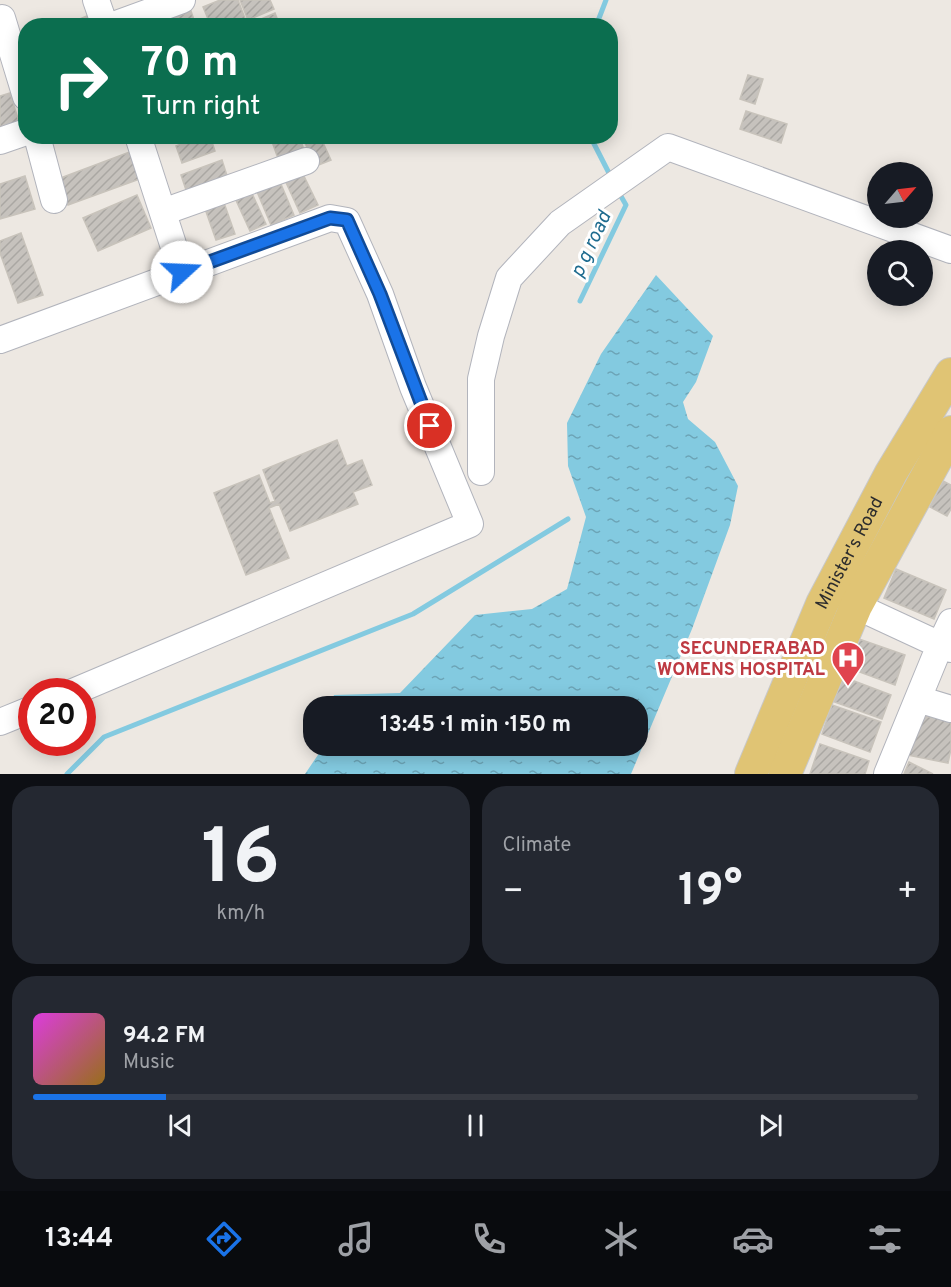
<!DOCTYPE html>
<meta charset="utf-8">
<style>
:root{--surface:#171b24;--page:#242831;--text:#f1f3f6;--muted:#9ea1a6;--line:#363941;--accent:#1a73e8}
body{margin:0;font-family:Overpass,sans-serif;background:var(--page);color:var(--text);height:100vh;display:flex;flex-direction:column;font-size:22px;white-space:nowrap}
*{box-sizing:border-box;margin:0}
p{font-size:20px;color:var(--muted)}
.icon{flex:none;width:33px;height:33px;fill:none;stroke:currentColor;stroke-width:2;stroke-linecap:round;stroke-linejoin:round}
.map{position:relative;height:774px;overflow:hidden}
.sheet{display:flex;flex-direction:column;gap:12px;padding:12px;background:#0d0f14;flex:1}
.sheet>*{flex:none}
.banner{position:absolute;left:18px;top:18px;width:600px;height:126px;border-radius:24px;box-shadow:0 3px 15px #0003;background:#0b6e4f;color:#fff;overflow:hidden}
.needle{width:39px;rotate:62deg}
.tools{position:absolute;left:867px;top:162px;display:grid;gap:12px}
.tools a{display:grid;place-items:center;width:66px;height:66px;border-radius:50%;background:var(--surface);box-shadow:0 3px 15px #0003;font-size:30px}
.speed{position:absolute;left:18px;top:678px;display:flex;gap:12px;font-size:30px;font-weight:700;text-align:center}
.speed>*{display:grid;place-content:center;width:78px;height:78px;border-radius:50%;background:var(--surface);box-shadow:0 3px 15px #0003;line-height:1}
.speed .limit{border:9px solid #d22;background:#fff;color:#111}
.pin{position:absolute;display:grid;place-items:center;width:51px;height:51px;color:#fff;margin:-26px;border:3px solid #fff;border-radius:50%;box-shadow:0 2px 6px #0007}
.me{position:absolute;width:66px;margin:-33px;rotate:70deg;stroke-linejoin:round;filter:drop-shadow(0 0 4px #0008)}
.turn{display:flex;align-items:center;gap:21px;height:126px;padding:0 24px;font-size:27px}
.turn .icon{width:78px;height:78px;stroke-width:2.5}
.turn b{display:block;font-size:42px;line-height:51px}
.big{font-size:45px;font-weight:700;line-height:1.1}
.sheet .tile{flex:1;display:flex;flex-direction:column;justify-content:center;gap:9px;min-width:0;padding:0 21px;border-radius:24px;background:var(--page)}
.sheet .dial{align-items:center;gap:0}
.dial b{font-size:78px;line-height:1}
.song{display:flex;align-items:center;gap:18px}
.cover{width:72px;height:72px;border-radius:9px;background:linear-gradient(135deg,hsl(300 70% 55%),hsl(40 70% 35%))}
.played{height:6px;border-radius:3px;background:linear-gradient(90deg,var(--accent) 15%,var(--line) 15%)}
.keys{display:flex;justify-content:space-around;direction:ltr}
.heat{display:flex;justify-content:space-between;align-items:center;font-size:33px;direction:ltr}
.sheet .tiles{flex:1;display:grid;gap:12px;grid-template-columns:1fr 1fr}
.tile:last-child{grid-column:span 2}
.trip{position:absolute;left:303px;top:696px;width:345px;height:60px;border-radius:24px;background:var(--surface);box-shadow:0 3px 15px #0003;font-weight:700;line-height:60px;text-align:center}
.tabs{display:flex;height:96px;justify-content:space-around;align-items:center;background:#090b0e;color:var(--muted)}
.tabs .icon{width:42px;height:42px}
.tabs .active{color:var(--accent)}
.tabs b{font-size:27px;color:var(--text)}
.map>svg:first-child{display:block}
.water{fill:url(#water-ripples)}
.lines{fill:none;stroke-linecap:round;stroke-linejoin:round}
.stream{stroke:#83cae0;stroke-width:5}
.building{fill:url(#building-hatch);stroke:#c8c3bb;stroke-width:1.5}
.minor-casing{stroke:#b2b4bc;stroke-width:28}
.major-casing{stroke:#c8c8c8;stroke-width:34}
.minor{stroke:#fff;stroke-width:26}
.major{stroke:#e0c474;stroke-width:32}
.route-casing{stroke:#114b97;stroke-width:15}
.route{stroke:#1a73e8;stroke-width:10}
.labels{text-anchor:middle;stroke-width:6;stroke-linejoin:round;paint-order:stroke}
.street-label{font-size:18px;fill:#2d2d2d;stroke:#fff}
.health-label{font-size:18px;font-weight:bold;fill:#be3a42;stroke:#fff;text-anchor:end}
.water-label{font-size:20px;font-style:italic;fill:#1f6c8f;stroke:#fff}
</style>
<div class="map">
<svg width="951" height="774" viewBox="0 0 951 774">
<defs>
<pattern id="water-ripples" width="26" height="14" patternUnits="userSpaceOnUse" patternTransform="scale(1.5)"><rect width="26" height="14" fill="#83cae0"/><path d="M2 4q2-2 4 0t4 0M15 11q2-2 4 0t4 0" fill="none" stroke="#6ca4b6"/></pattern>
<pattern id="building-hatch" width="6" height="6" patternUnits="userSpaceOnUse" patternTransform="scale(1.5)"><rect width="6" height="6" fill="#c6c2bd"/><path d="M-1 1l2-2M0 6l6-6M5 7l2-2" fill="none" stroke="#aaa7a3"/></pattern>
</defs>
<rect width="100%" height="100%" fill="#ede8e2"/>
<path class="water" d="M656 275 713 336 696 382 683 402 688 419 715 442 738 486 730 525 692 629 631 774H305L324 746H638V706H330L334 695 400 693 475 615 532 609 567 589 586 517 568 466 567 423 601 354Z"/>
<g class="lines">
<path class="stream" d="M596 26 606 0
M590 136 611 177
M580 301 626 205 618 191
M67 774 104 737 413 614 568 519"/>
</g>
<path class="building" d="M220 0H238L246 21 234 26H211L203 7Z
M240 0H270L274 9 248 20Z
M191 11 196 26H154Z
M94 13 99 26H63Z
M275 13 280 26H245Z
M748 75 763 79 755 104 740 99Z
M10 93 20 125 0 132V96Z
M746 111 787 124 781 143 740 129Z
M202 136H210L215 151 182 163 176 146Z
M270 136H299L306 155 280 164Z
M314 136H320L331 160 316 166 304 141Z
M135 150 145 177 68 205 58 179Z
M222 160 230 185 189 199 181 175Z
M301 170 318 205 300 213 284 178Z
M25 176 35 209 0 219V184Z
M278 177 294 215 271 225 255 187Z
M250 189 266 224 250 231 234 196Z
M137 195 151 228 98 251 83 218Z
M223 200 235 234 216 240 204 206Z
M21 233 43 295 18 303 0 253V241Z
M337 440 347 466 362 460 372 485 353 492 358 504 290 531 279 504 269 508 289 558 246 575 214 493 259 475 270 503 275 501 263 470Z
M943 481 951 485V509L947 516 930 507Z
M896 569 946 590 934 619 884 598Z
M859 639 905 655 895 685 849 668Z
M841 676 891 695 882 719 832 701Z
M832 705 881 722 870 752 822 734Z
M915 714 951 721V749L948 763 907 755Z
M820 744 869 761 865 774H810Z
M909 762 933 774H904Z"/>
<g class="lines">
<g class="minor-casing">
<path id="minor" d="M96 0 105 26
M2 18 26 97
M111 26 182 0
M37 136 54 200
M138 136 182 272
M0 141 26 132
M163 212 306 161
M0 340 330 218 347 221 380 294 413 387 470 524 73 692
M481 472V379L491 336 509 278 560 223 668 147 951 250
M856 606 940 645 951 649
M918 699 951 709
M0 722 32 709
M887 774 940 645 951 622"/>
</g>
<g class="major-casing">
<g id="major">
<path id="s1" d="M751 774 822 604 891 473 951 374"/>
<path d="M785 774 856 606 951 432"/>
</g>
</g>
<use href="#minor" class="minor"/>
<use href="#major" class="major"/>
</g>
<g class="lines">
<g class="route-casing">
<path id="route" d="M182 272 330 218 347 220 380 294 430 426"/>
</g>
<use href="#route" class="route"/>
</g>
<defs>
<g id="hospital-pin" transform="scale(1.725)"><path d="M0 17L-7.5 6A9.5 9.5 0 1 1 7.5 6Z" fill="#e0444e" stroke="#fff"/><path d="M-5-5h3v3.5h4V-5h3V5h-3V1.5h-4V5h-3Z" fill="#fff"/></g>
</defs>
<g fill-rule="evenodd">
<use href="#hospital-pin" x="848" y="658"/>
</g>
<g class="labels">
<g class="street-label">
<text dy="6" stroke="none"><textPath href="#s1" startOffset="242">Minister's Road</textPath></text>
</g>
<g class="health-label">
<text x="825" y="654">SECUNDERABAD<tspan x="825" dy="21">WOMENS HOSPITAL</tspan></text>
</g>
<g class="water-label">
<text transform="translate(590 244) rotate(-65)" y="7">p g road</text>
</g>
</g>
</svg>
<div class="tools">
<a><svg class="needle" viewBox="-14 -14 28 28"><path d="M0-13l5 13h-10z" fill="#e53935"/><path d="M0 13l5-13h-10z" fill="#9ea1a6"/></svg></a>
<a><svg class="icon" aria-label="search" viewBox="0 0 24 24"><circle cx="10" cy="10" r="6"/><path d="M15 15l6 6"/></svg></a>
</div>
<div class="speed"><div class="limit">20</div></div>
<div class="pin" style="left:430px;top:426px;background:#d93025"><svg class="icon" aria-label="arrive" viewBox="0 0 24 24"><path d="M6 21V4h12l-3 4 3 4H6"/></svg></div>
<svg class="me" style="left:182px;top:272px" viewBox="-20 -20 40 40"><circle r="19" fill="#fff"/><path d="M0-13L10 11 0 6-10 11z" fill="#1a73e8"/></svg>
<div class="trip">13:45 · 1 min · 150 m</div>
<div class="banner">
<div class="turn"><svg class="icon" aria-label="right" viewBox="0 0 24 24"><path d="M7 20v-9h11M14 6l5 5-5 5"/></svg><div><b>70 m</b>Turn right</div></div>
</div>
</div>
<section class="sheet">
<div class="tiles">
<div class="tile dial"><b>16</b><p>km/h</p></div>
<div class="tile"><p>Climate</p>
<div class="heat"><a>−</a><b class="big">19°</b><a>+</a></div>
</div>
<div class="tile">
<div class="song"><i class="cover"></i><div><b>94.2 FM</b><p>Music</p></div></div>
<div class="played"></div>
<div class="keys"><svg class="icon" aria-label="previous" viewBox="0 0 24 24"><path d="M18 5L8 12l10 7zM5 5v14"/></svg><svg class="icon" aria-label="pause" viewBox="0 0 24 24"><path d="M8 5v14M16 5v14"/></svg><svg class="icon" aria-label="next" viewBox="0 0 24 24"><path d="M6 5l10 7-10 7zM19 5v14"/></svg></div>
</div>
</div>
</section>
<nav class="tabs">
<b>13:44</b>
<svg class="icon active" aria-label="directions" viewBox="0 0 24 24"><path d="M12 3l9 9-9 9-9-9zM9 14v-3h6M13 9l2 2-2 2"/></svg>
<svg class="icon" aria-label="music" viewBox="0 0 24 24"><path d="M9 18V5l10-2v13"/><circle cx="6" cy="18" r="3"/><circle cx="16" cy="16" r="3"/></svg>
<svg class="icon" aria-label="phone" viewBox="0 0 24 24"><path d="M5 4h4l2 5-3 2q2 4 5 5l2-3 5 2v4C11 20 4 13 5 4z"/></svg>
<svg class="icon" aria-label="climate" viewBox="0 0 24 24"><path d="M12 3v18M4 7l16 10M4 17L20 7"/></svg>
<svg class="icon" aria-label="car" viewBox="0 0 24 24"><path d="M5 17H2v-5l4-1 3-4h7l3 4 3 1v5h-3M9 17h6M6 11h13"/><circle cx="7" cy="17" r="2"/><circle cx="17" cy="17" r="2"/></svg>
<svg class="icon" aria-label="filters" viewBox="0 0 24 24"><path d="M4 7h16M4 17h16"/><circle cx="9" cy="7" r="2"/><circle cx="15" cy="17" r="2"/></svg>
</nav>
